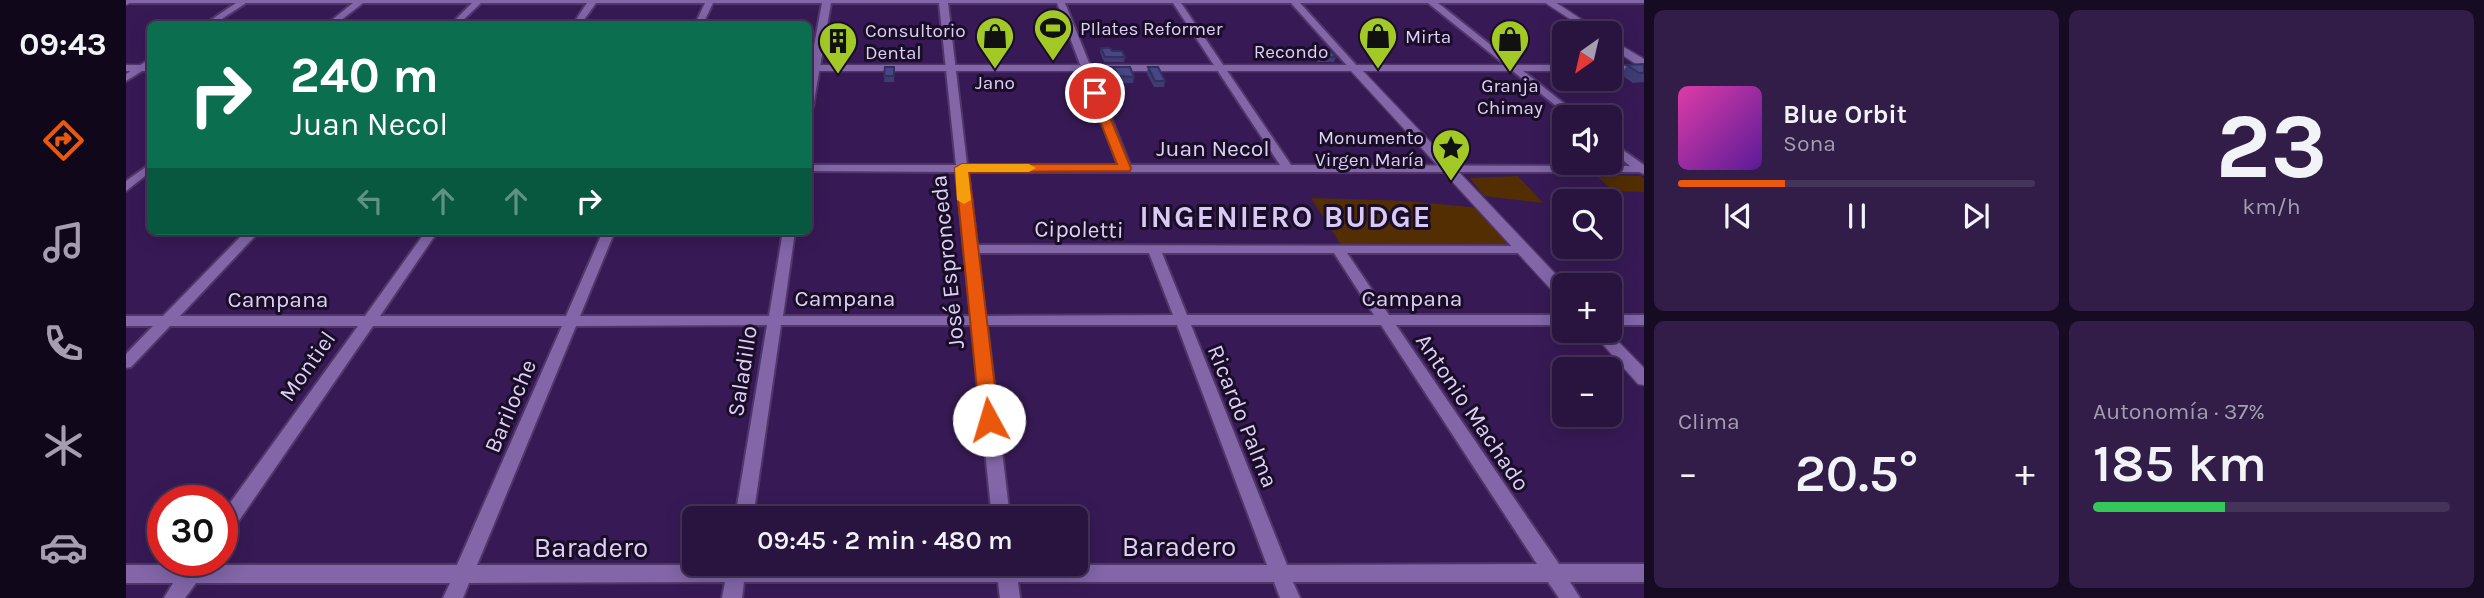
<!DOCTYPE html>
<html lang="es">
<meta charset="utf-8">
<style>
:root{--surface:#291440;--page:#311d47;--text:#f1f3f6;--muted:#a59eb1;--line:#453359;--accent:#ea580c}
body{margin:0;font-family:Karla,sans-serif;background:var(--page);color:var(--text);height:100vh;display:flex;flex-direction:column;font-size:26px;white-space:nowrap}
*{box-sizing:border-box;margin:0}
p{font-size:23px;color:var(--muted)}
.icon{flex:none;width:38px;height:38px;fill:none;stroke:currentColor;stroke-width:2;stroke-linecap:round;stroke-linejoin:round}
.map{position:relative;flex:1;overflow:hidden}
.panel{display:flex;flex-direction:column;gap:10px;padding:10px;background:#170b23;width:840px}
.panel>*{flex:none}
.banner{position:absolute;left:21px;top:21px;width:665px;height:214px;border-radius:10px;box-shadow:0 4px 18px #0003,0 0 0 2px var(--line);background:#0b6e4f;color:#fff;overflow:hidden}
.needle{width:46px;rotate:214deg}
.fabs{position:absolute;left:1426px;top:21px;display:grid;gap:14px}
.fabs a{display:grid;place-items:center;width:70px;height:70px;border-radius:10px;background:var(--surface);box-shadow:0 4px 18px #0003,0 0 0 2px var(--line);font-size:35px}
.speed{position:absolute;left:21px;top:485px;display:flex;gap:14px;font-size:35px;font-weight:700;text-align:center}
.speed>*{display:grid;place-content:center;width:91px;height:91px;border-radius:50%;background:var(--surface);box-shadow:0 4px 18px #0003,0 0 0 2px var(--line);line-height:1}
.speed .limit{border:10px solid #d22;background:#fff;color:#111}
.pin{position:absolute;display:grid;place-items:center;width:60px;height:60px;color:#fff;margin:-30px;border:4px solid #fff;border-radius:50%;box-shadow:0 2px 7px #0007}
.me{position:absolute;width:77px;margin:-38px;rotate:354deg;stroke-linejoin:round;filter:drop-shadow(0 0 5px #0008)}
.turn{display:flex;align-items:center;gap:24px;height:147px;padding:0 28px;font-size:32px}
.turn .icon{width:91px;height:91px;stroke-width:2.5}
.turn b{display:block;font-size:49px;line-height:60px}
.lanes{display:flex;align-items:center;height:66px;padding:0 28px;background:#0003;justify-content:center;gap:35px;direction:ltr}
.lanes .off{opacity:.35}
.big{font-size:52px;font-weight:600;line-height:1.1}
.panel .card{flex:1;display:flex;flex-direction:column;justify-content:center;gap:10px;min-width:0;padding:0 24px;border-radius:10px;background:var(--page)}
.panel .dial{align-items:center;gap:0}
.dial b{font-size:91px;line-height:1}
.song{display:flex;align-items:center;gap:21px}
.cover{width:84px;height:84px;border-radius:10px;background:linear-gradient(135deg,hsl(320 70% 55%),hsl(270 70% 35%))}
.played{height:7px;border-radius:4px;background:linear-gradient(90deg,var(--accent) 30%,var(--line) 30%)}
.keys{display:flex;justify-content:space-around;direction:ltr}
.heat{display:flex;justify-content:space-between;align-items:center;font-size:38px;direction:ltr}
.charge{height:10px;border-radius:5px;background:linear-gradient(90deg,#34c759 37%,var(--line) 0)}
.panel .tiles{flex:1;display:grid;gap:10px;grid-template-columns:repeat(2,1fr)}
.trip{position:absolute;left:556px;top:506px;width:406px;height:70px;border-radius:10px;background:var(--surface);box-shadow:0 4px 18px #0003,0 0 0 2px var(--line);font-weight:600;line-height:70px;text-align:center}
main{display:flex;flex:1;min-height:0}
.menu{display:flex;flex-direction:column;width:126px;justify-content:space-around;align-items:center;background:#10081a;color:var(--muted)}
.menu .icon{width:49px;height:49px}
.menu .selected{color:var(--accent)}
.menu b{font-size:32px;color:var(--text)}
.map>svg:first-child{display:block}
.green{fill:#532e02}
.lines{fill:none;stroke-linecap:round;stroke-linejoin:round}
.minor-casing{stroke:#51366a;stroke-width:4}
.tertiary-casing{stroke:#51366a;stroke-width:3}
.minor{fill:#8266a8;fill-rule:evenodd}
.tertiary{fill:#8266a8;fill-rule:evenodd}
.wall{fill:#3e3c73}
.building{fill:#484686;stroke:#32315e;stroke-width:2}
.route{fill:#ea580c;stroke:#983908;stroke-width:2}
.slow{fill:#f59e0b}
.labels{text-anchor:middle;stroke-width:6;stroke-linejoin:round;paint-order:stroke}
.far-poi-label{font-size:19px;fill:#ded0f5;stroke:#190d27;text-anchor:start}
.far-street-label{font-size:19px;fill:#ded0f5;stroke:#190d27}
.street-label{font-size:23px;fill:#ded0f5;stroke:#190d27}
.near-street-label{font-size:28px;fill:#ded0f5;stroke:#190d27}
.district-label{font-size:30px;font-weight:bold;letter-spacing:2px;fill:#dac9f4;stroke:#190d27}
</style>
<main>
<nav class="menu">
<b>09:43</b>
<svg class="icon selected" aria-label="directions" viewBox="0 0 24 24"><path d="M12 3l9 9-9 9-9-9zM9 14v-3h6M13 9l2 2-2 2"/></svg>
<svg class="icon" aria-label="music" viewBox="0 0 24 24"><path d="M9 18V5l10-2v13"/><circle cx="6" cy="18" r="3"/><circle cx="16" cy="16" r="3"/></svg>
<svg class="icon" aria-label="phone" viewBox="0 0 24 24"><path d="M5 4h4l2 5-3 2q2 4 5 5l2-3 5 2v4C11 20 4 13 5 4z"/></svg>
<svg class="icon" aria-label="climate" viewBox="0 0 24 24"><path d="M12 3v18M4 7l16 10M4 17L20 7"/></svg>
<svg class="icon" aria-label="car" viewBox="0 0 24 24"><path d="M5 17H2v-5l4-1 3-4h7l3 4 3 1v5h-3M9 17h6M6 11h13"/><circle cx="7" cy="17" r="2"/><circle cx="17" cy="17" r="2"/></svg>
</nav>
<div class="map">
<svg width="1518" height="598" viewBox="0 0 1518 598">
<rect width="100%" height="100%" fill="#371a55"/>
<path class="green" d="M1470 175 1515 176 1518 179V192L1487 191Z
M1392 176 1417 203 1358 196 1344 178Z
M1185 198 1281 201 1354 208 1390 246 1217 248Z"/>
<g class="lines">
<g class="minor-casing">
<path id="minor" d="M0 0H1518V3H1312L1455 117H1444L1302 3H1174L1231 66V70H1225L1165 3H1055L1165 165 1504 166 1484 149V141L1518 165V174L1513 172H842L851 245 1402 246 1404 249 1402 252 1397 253H1221L1263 315H1438V325H1270L1433 564H1518V582H1444L1454 598H1433L1422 582H1167L1174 598H1154L1148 582H892L894 598H874L872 582H618L616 598H596L599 582 343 583 337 598H317L324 583H70L59 598H38L47 583H0V565H59L63 560H84L81 565H331L436 326H247L103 535 96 537V514L232 326H44L5 367 0 368V354L27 326H0V316H37L120 231H128L131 234 54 316H239L300 231H312L254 316H440L477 231H489L454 316H643L657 231H669L657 316H845L830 172 682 171V165H830L813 3H705L687 107 682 110V77L696 3H587L577 24H569L579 3H470L455 24H447L461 3H355L333 24H325L346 3H237L210 24H201L227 3H120L88 24H79L110 3H1ZM822 3H931L992 165H841ZM939 3H1047L1154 165H1004ZM852 253H1023L1047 315 859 316ZM1036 253H1208L1248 315H1061ZM641 325 609 518H627L655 325H846L866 518H884L861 325H1051L1141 565H351L450 326ZM1065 325H1255L1411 564 1161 565Z
M24 59V66L0 81V74Z
M24 164V172L0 191V181Z
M1484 315H1518V325H1484Z"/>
</g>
<g class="tertiary-casing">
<path id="tertiary" d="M0 0H9L0 5Z
M1415 0H1426L1476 33H1465Z
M1484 39 1518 59V72H1484V66H1513L1484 47Z
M0 65H24V71H0Z
M682 65H1438V71H1237L1440 285 1438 298 1432 297 1225 71H682Z
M1465 331H1482L1518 368V385L1512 384Z"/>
</g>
<use href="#minor" class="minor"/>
<use href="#tertiary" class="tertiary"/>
</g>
<path class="wall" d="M975 48 999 57 998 62H978L974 52Z
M1185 48 1210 57 1208 62H1191L1183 53Z
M1518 64V82L1507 83 1495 75 1501 65Z
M759 67H768V82H758Z
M983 67H1004L1008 77 1007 83H991L988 75 982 74Z
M1022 67 1039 81 1038 87H1028L1021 74Z"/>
<path class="building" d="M975 48H984L986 51H996L999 57H979Z
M1185 48H1202L1210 57H1193Z
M1518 64V73H1513L1501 65Z
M759 67H768V76H758Z
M983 67H1004L1008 77 992 76 989 69Z
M1022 67H1032L1039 81H1029Z"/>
<path class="route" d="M969 90 974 93 1005 168 1004 171 843 172 873 420 870 425H857L854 420 829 168 836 164H991L963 93Z"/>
<path class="slow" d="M836 164H903L910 168 903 172H842L845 200 838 204 831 200 829 168Z"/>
<defs>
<g id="stadium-pin" transform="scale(2.0125)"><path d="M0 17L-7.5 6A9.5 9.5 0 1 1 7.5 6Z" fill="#a3c927" stroke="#190d27"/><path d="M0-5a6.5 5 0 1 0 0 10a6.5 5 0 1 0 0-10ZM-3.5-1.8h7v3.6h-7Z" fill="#111"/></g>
<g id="shop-pin" transform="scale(2.0125)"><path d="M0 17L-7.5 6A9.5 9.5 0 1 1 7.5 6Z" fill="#a3c927" stroke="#190d27"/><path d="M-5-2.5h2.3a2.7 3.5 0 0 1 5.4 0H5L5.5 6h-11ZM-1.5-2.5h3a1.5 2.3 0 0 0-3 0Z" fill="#111"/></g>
<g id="building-pin" transform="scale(2.0125)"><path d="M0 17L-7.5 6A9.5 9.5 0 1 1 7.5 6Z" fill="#a3c927" stroke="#190d27"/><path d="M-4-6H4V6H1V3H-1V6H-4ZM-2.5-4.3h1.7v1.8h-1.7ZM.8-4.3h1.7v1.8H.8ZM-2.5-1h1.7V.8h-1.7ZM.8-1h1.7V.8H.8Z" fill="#111"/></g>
<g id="sight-pin" transform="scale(2.0125)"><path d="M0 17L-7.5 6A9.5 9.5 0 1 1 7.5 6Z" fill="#a3c927" stroke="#190d27"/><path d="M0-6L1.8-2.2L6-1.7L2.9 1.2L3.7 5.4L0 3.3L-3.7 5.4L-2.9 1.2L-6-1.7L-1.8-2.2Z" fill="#111"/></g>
</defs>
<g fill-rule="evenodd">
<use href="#stadium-pin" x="927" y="28"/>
<use href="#shop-pin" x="869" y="36"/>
<use href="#shop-pin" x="1252" y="36"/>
<use href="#shop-pin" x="1384" y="39"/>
<use href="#building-pin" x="712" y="41"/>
<use href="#sight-pin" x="1325" y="148"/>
</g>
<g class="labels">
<g class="far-poi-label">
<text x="954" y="35">PIlates Reformer</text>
<text x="739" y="37">Consultorio<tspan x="739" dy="22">Dental</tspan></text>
<text x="1279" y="43">Mirta</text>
<text x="869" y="89" text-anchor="middle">Jano</text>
<text x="1384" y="92" text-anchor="middle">Granja<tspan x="1384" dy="22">Chimay</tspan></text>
<text x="1298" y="144" text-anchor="end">Monumento<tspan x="1298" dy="22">Virgen María</tspan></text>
</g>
<g class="far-street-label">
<text x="1165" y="58">Recondo</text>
</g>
<g class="street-label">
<text x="1087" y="156">Juan Necol</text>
<text transform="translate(953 229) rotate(1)" y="8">Cipoletti</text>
<text transform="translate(821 262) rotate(-96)" y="8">José Espronceda</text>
<text x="719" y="306">Campana</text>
<text x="1286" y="306">Campana</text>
<text x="152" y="307">Campana</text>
<text transform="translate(181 366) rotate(-55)" y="8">Montiel</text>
<text transform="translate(616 371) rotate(-81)" y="8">Saladillo</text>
<text transform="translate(384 406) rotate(-67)" y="8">Bariloche</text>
<text transform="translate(1347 412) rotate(56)" y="8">Antonio Machado</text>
<text transform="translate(1117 416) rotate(68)" y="8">Ricardo Palma</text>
</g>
<g class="near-street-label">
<text x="1053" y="556">Baradero</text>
<text x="465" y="557">Baradero</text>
</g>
<g class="district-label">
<text x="1160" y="227">INGENIERO BUDGE</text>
</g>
</g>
</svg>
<div class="fabs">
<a><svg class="needle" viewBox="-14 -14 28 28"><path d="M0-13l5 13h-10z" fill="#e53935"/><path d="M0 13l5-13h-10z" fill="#a59eb1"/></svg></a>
<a><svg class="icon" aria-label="sound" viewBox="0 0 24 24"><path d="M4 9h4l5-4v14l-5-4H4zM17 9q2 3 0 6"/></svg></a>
<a><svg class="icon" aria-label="search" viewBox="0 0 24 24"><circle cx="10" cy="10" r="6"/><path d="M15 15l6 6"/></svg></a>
<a>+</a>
<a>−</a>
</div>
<div class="speed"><div class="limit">30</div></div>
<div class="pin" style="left:969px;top:93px;background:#d93025"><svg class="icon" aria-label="arrive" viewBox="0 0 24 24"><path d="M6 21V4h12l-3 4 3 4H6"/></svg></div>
<svg class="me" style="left:863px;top:420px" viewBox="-20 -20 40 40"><circle r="19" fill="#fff"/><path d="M0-13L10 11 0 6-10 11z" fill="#ea580c"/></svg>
<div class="trip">09:45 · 2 min · 480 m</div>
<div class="banner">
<div class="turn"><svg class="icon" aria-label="right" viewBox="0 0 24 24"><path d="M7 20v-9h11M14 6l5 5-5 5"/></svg><div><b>240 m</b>Juan Necol</div></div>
<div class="lanes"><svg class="icon off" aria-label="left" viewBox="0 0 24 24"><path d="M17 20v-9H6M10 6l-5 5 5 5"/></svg><svg class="icon off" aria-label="ahead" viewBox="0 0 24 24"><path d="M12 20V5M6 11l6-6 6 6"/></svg><svg class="icon off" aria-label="ahead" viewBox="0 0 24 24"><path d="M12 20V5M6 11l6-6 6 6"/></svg><svg class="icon" aria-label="right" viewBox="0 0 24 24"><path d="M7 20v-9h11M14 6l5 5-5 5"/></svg></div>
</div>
</div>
<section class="panel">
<div class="tiles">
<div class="card">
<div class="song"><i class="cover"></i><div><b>Blue Orbit</b><p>Sona</p></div></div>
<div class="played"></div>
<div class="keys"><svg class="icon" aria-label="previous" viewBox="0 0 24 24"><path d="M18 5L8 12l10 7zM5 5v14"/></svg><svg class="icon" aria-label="pause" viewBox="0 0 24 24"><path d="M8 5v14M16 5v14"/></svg><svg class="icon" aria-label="next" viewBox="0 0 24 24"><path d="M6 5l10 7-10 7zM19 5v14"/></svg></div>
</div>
<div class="card dial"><b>23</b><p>km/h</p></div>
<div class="card"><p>Clima</p>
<div class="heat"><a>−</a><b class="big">20.5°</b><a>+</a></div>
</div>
<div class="card"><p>Autonomía · 37%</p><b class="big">185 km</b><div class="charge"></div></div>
</div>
</section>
</main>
